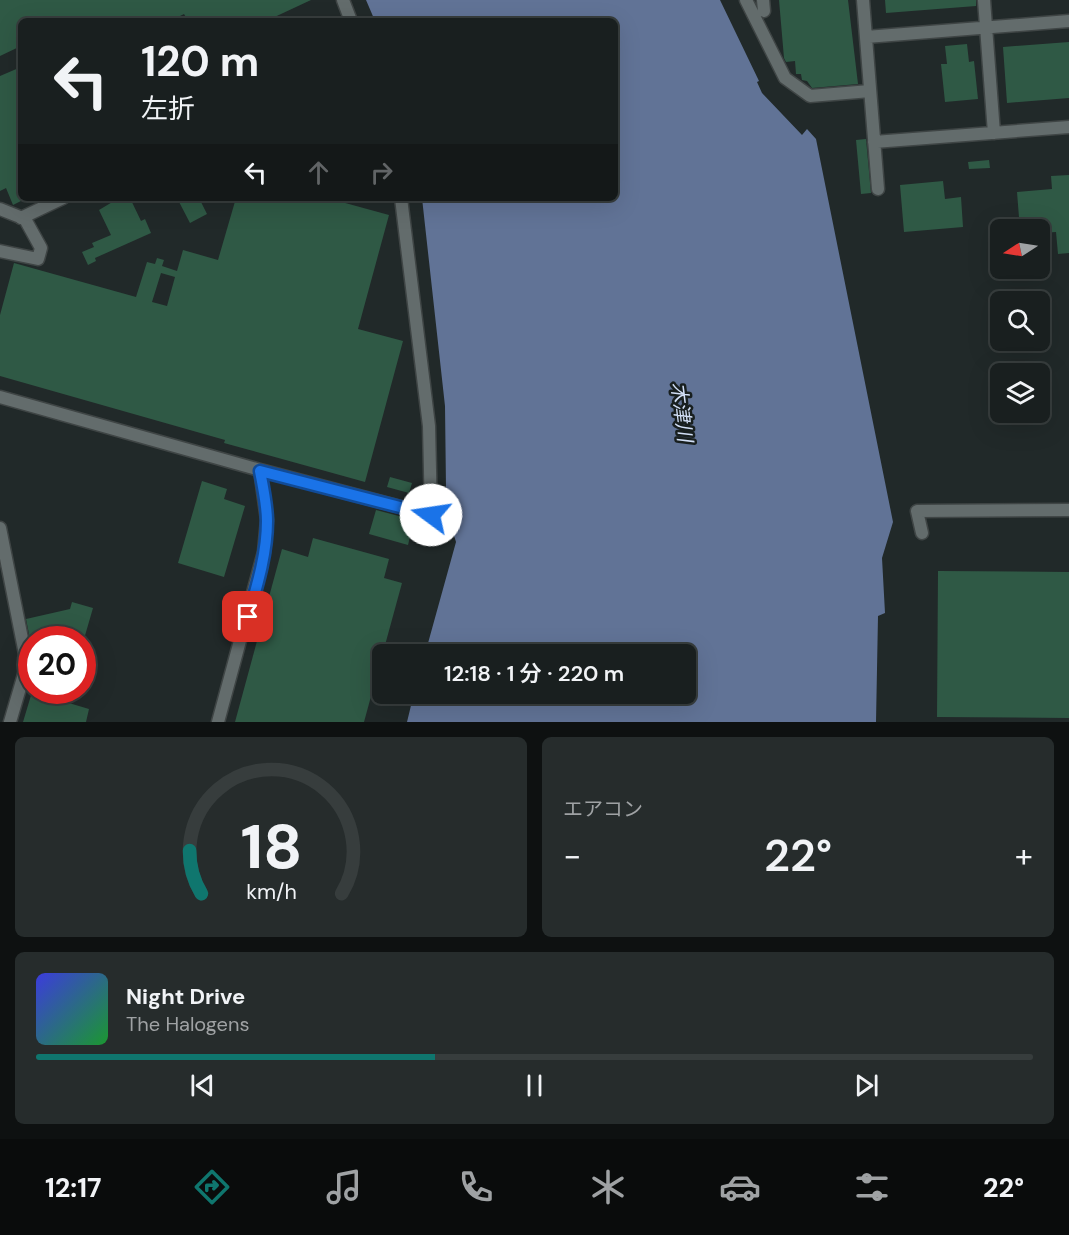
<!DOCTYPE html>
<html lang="ja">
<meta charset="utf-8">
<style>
:root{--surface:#191f1f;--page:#262c2c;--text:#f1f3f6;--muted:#9fa2a4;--line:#373d3d;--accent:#0f766e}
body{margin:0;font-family:"DM Sans","Noto Sans JP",sans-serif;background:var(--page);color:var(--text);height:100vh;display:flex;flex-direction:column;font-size:22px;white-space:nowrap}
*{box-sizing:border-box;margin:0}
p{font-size:20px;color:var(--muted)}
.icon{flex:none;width:33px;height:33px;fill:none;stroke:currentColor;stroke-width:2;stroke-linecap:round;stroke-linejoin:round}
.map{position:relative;height:722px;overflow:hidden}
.details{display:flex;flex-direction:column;gap:15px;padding:15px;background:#0e1111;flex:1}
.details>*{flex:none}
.banner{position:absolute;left:18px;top:18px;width:600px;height:183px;border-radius:9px;box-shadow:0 6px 24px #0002,0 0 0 2px var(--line);background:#191f1f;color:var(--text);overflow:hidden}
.needle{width:39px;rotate:258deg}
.controls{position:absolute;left:990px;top:219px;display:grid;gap:12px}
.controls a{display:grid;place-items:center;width:60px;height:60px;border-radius:9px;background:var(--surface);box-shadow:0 6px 24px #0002,0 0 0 2px var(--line);font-size:30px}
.speed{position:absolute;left:18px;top:626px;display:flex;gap:12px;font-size:30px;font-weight:700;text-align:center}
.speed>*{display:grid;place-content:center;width:78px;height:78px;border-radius:50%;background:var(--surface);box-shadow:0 6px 24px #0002,0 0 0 2px var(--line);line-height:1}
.speed .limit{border:9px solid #d22;background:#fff;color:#111}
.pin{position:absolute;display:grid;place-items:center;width:51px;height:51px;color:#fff;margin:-26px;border-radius:12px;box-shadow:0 3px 9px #0006}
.me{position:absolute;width:66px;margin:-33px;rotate:284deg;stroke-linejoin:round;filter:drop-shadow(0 0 4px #0008)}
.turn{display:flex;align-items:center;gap:21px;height:126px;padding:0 24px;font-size:27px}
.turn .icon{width:78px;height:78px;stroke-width:2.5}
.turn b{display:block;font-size:42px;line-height:51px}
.lanes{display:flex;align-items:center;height:57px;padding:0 24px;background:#0003;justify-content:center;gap:30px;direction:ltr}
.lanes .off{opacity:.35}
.big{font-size:45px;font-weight:600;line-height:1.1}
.details .tile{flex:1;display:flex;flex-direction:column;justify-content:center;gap:9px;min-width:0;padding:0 21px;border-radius:9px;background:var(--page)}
.details .dial{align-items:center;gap:0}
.dial svg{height:156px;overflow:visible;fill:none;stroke:var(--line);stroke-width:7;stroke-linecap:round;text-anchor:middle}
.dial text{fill:var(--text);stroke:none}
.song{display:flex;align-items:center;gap:18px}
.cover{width:72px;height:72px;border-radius:9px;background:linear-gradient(135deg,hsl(240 70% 55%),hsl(130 70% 35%))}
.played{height:6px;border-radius:3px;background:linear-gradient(90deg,var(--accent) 40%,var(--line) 40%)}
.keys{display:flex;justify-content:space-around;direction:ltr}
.heat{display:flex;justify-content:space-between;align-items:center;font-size:33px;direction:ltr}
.details .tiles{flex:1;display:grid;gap:15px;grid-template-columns:1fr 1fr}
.tile:last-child{grid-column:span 2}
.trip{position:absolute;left:372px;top:644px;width:324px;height:60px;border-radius:9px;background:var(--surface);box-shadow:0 6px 24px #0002,0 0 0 2px var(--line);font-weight:600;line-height:60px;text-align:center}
.tabs{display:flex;height:96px;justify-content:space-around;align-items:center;background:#0a0c0c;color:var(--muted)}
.tabs .icon{width:42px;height:42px}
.tabs .active{color:var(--accent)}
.tabs b{font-size:27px;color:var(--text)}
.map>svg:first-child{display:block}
.water{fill:#617396}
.building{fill:#2f5945;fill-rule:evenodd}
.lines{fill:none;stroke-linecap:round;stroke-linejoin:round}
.minor-casing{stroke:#3f4545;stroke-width:15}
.minor{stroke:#636c6c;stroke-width:12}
.route-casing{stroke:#114b97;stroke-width:15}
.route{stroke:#1a73e8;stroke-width:10}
.labels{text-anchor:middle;stroke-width:5;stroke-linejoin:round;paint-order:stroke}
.water-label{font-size:20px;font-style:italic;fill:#d2dff6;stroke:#181f1f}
</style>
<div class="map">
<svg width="1069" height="722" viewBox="0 0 1069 722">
<rect width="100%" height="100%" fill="#212929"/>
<path class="water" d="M366 0H720L759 81 757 82 762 93 802 135 807 129 816 139 893 522 882 558 885 613 878 616 876 722H407L414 693H686V654H425L456 542 442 497 446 489 445 406 422 198H615V21H375Z"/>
<path class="building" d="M0 0H311L266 21H188L184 14 170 21H21V46L0 56Z
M779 0H848L858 84 812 88 807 81 802 80 801 74H796L795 61 786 62 784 58Z
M885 0H976V6L886 13Z
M1069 42V98L1007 103 1003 47Z
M967 44 969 62 974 61 978 99 945 102 941 64H947L945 46Z
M21 67V201L13 205 6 188 0 191V76Z
M866 139 871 193 861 194 856 140Z
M989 160 990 168 969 169 968 162Z
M1069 175V253L1058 254 1056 232 1040 233V230H1020L1017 192 1052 189 1051 176Z
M943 181 945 199 961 197 963 227 904 232 900 185Z
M119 198H130L141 221 145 219 151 233 95 258 96 261 88 265 82 252 94 247 92 243 111 235 99 210Z
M177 198H199L207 214 190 223Z
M236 198H327L389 215 358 329 403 341 365 482 224 443 225 440 0 376V315L14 263 136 297 147 262 155 264 157 258 164 260 162 266 177 271 183 250 218 260ZM161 273 175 277 167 306 152 302Z
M390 477 412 483 409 493 387 487Z
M202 481 227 489 224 499 245 506 224 577 178 563Z
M376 510 414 520 408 545 369 534Z
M313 538 389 559 384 578 402 583 364 722H235L282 549 308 557Z
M938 571 1069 572V718L937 717Z
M72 602 93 608 84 639H30L26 619 70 609Z
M32 692 89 709 86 722H23Z"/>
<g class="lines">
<g class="minor-casing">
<path id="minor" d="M343 0 351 21
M746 0 785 78 810 96 870 91
M763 0 764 11
M863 0 878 189
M984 0 994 133
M866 37 1069 21
M874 142 1069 127
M0 209 25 219 41 248 38 259 0 251
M21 218 63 198
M0 397 260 470 431 515 429 426 401 198
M0 528 27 664 10 722
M922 533 917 511 1069 510
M218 722 264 552 267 520 260 470"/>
</g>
<use href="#minor" class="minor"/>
</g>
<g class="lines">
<g class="route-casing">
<path id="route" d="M248 617C257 586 267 554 267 521 267 505 263 487 260 471L431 515"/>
</g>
<use href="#route" class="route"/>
</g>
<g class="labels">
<g class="water-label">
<text transform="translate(682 412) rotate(83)" y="7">木津川</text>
</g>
</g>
</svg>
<div class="controls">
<a><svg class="needle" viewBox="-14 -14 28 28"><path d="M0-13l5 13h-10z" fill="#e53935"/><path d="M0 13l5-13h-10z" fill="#9fa2a4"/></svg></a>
<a><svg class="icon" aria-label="search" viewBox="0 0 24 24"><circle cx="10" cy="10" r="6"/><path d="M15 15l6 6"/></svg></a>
<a><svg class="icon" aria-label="layers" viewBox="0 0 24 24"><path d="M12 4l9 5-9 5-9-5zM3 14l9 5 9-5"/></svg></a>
</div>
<div class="speed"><div class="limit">20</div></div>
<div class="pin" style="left:248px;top:617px;background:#d93025"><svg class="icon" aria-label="arrive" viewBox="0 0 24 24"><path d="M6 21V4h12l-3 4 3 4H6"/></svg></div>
<svg class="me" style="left:431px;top:515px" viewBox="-20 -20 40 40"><circle r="19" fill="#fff"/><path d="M0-13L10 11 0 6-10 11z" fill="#1a73e8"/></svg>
<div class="trip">12:18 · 1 分 · 220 m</div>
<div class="banner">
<div class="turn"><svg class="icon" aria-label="left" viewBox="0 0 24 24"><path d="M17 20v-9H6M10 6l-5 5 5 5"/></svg><div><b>120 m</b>左折</div></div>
<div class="lanes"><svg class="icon" aria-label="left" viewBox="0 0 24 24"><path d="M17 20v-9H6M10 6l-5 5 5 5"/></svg><svg class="icon off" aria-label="ahead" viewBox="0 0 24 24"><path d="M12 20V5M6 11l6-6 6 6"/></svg><svg class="icon off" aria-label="right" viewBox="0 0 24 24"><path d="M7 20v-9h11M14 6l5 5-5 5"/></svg></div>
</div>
</div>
<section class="details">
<div class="tiles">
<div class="tile dial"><svg viewBox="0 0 100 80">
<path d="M14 69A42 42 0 1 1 86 69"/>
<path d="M14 69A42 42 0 0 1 8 47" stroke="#0f766e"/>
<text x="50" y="56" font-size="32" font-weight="700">18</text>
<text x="50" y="72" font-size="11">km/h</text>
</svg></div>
<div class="tile"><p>エアコン</p>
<div class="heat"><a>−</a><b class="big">22°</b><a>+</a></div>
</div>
<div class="tile">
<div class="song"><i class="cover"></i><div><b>Night Drive</b><p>The Halogens</p></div></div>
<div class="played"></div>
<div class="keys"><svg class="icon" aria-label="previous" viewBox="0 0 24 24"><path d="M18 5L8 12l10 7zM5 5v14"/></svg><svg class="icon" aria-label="pause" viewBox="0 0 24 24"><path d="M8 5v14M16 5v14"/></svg><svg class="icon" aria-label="next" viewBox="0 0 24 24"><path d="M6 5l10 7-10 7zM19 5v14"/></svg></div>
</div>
</div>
</section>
<nav class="tabs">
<b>12:17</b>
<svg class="icon active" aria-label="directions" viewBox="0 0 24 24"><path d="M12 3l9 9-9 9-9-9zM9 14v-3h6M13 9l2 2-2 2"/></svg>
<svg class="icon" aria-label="music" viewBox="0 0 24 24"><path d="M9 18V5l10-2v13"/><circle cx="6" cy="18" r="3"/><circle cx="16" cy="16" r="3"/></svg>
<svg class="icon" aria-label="phone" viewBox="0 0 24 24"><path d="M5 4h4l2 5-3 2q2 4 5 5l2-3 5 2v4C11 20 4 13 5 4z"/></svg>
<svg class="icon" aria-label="climate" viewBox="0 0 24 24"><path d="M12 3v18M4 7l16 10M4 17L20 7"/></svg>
<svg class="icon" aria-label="car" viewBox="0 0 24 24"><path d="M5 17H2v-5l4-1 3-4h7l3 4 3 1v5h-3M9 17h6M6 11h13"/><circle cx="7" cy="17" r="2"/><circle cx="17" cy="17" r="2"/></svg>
<svg class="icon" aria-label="filters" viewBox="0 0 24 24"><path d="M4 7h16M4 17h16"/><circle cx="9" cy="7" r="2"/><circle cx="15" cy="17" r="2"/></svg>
<b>22°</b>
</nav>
